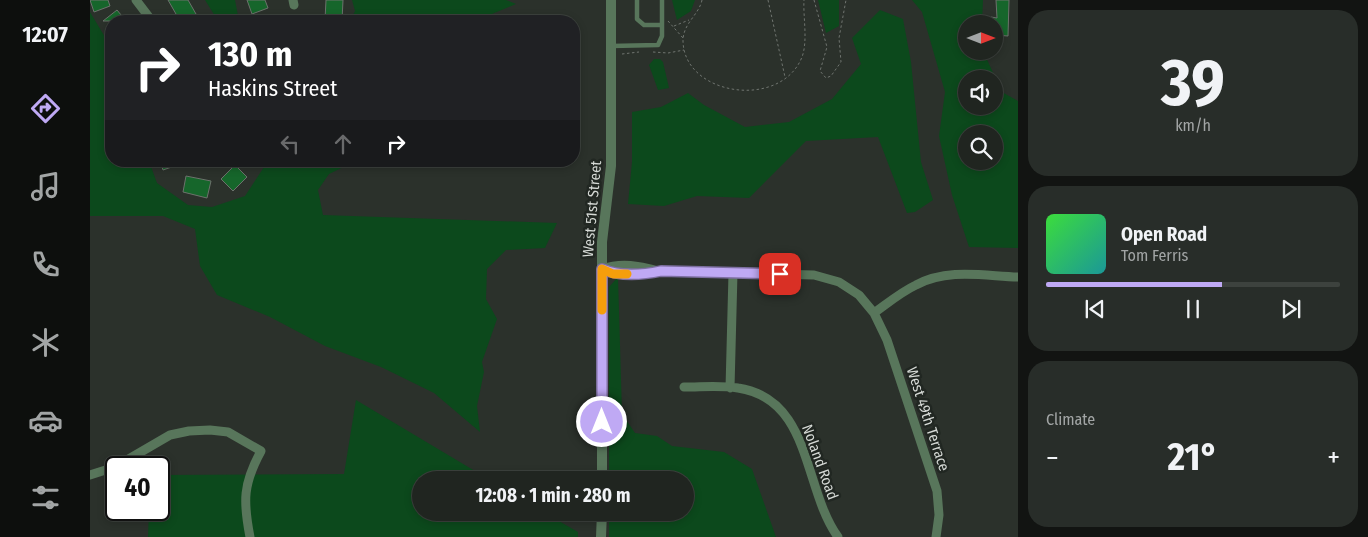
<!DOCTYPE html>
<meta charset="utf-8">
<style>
:root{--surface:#202520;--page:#282d29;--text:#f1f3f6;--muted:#a2a5a5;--line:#3d423e;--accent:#bfa9f4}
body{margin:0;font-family:"Fira Sans Condensed",sans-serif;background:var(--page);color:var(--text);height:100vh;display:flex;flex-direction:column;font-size:19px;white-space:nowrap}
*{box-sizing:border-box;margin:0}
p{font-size:16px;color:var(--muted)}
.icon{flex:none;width:28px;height:28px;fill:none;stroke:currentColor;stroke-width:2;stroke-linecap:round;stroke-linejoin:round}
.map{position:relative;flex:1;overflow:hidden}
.sheet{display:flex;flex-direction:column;gap:10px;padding:10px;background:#121412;width:350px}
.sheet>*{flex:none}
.guide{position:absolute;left:15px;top:15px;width:475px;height:152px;border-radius:20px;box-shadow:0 2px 8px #0003,0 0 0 1px var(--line);background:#202124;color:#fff;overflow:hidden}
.needle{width:32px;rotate:90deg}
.controls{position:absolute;left:868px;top:15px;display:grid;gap:10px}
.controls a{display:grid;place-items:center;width:45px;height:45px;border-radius:50%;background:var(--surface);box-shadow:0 2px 8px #0003,0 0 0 1px var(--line);font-size:25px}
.speed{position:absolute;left:15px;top:456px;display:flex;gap:10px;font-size:25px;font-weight:700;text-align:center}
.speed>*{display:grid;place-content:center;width:65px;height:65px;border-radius:50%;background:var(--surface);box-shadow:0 2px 8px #0003,0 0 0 1px var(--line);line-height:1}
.speed .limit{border:2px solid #111;border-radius:8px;background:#fff;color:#111}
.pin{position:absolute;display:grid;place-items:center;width:42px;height:42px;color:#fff;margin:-21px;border-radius:10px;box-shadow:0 2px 8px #0006}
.me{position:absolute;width:55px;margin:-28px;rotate:0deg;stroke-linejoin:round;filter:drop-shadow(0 0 4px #0008)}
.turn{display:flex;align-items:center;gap:18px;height:105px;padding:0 20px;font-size:22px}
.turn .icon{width:65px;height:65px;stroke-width:2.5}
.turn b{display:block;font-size:35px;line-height:42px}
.lanes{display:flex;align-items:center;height:48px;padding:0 20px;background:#0003;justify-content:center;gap:25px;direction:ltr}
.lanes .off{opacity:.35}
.big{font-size:38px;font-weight:700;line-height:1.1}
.sheet .tile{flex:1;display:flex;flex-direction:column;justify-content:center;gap:8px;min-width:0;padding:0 18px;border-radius:20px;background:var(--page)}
.sheet .dial{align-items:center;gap:0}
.dial b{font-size:65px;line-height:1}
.song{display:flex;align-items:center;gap:15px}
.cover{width:60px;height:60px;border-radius:8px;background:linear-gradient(135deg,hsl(120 70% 55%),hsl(180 70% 35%))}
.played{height:5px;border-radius:2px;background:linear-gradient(90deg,var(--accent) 60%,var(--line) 60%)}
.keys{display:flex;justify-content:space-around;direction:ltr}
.heat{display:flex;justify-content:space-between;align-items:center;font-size:28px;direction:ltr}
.trip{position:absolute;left:322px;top:471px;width:282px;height:50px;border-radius:25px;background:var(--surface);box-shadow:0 2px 8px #0003,0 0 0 1px var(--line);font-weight:700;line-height:50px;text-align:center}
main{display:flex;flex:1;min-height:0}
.tab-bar{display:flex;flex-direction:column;width:90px;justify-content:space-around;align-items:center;background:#0d0f0d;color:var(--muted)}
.tab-bar .icon{width:35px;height:35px}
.tab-bar .active{color:var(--accent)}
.tab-bar b{font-size:22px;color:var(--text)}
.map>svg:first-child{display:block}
.green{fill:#0c491c;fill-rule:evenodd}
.building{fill:#16662b;stroke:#6c726c}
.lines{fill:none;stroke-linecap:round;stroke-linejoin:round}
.path{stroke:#707570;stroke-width:1;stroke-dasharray:2.5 2.5;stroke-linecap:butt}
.service{stroke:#58765b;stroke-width:4.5}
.minor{stroke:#58765b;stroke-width:9}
.tertiary{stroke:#58765b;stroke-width:10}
.route-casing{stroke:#7c6e9f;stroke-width:12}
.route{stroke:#bfa9f4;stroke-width:9}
.slow{stroke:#f59e0b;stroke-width:9}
.labels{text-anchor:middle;stroke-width:5;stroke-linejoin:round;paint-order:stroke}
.street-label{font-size:15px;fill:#d6dad6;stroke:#212722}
</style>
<main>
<nav class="tab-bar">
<b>12:07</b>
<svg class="icon active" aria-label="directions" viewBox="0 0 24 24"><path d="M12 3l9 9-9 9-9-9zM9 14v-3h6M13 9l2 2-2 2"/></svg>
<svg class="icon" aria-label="music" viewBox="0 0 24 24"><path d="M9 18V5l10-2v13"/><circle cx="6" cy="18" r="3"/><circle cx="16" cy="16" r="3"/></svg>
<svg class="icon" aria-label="phone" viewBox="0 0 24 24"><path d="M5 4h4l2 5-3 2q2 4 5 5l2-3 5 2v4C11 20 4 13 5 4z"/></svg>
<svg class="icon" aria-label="climate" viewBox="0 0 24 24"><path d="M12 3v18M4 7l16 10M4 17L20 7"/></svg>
<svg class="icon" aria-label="car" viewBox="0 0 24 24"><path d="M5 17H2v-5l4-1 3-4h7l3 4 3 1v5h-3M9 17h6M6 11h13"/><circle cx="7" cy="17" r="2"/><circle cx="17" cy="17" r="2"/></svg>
<svg class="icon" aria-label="filters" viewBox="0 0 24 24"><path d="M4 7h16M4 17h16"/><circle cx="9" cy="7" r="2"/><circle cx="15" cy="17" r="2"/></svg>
</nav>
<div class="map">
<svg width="928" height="537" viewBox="0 0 928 537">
<rect width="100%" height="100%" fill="#2b312b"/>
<path class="green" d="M115 0H145L149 21H128Z
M262 0H416L426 4 385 21H260L265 11Z
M605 0 601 11 587 20 582 0Z
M728 0H749V26L736 33Z
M822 0H893L892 24H876V51H893L912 92 928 101V248L879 247 862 195 849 136 855 92 832 12ZM876 79H904V106H876ZM876 134H904V161H876Z
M790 10 813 19 821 62 831 162 843 200 825 212 817 213 788 137 716 141 659 198 607 196 574 206 538 204 542 162V112L571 107 598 93 614 105 655 127 699 122 742 99 771 64 762 38Z
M0 12 21 47V161H59L67 183 98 205 122 207 155 196 178 161H266L239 174 228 190 233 215 467 223 455 248 416 250 397 269 396 299 407 319 392 362 394 372 387 406 390 432 344 393 291 367 235 346 180 317 127 295 110 266 105 229 73 216H0Z
M564 59H570L573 62 579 88 568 90 559 65Z
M528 277 532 414 545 433 567 436 582 446 634 452 662 469 686 537H519V513L596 512V480H519V287Z
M266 400 400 480H331V512L455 513 488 532V537H58L59 510H69V475L254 474Z"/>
<path class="building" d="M0 0H18L20 6 4 12Z
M78 0H98L110 21H90Z
M157 0H175L178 8 162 14Z
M236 0H253L252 21 235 20Z
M906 0H919L918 36 904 35 901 17 907 18Z
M27 10 36 21H13Z
M70 161H96V162L73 170Z
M145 165 157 177 143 191 131 179Z
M96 176 121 181 117 198 93 192Z"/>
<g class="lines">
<path class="path" d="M612 0C609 15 593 23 593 41 594 96 691 110 712 57 718 41 713 17 714 0
M678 0 695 77
M724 0 737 47 730 71 736 78 741 76 751 62 749 38 756 0
M578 21 593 38
M584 26 599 20
M563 52 578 53 594 50
M532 54 549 52"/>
<path class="service" d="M547 0V19L554 25H572
M521 46 568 45 572 36V0"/>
<path class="minor" d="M46 0 62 21
M203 0 204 5
M512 269C531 277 552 275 571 271L724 275 749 282 769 295 784 313 797 340 847 491 849 515 846 537
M512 269C532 262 549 266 569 271
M784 313C798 303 811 292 826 285 858 268 894 276 928 277
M594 387C612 387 631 385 648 388 722 399 713 489 748 537
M640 388 643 273
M0 475 25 467 80 435 99 431 120 430 138 432 171 451C153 484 153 501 160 537"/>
<path class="tertiary" d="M512 480V242L521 166V0
M511 537 512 512"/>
</g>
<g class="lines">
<g class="route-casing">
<path id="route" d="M512 422V269C531 277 552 275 571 271L690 274"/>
</g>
<use href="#route" class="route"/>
<path class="slow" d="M512 310V269L523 274H537"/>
</g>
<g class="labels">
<g class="street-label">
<text transform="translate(502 209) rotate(-85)" y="5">West 51st Street</text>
<text transform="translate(838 419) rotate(72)" y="5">West 49th Terrace</text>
<text transform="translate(730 462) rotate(70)" y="5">Noland Road</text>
</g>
</g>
</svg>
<div class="controls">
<a><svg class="needle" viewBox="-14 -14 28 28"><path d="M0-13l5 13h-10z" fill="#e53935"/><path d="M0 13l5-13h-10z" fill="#a2a5a5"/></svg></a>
<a><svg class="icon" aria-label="sound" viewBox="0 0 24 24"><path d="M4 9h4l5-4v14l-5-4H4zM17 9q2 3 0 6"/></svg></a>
<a><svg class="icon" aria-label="search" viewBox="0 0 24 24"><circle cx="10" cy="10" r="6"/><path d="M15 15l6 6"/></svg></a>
</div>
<div class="speed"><div class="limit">40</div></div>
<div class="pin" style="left:690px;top:274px;background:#d93025"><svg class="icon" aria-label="arrive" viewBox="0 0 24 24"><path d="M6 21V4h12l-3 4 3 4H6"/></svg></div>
<svg class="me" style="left:512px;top:422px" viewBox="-20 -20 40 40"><circle r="17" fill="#bfa9f4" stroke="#fff" stroke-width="3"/><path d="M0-11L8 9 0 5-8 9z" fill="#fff"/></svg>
<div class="trip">12:08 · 1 min · 280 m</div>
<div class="guide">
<div class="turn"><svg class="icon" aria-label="right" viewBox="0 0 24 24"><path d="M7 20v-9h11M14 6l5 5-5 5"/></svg><div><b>130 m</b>Haskins Street</div></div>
<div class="lanes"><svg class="icon off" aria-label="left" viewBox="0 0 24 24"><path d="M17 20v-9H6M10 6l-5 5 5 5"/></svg><svg class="icon off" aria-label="ahead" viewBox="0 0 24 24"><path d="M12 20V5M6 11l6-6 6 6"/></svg><svg class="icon" aria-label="right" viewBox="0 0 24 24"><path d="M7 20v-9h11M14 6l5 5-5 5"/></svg></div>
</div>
</div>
<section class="sheet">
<div class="tile dial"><b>39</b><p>km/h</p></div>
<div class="tile">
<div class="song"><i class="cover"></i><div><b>Open Road</b><p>Tom Ferris</p></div></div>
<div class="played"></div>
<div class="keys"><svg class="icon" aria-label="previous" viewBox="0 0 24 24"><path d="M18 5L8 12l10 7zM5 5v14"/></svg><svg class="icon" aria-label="pause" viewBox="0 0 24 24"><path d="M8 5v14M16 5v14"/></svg><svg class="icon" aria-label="next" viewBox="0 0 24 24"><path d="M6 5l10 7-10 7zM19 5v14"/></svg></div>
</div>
<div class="tile"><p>Climate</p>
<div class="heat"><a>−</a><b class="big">21°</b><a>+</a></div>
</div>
</section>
</main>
